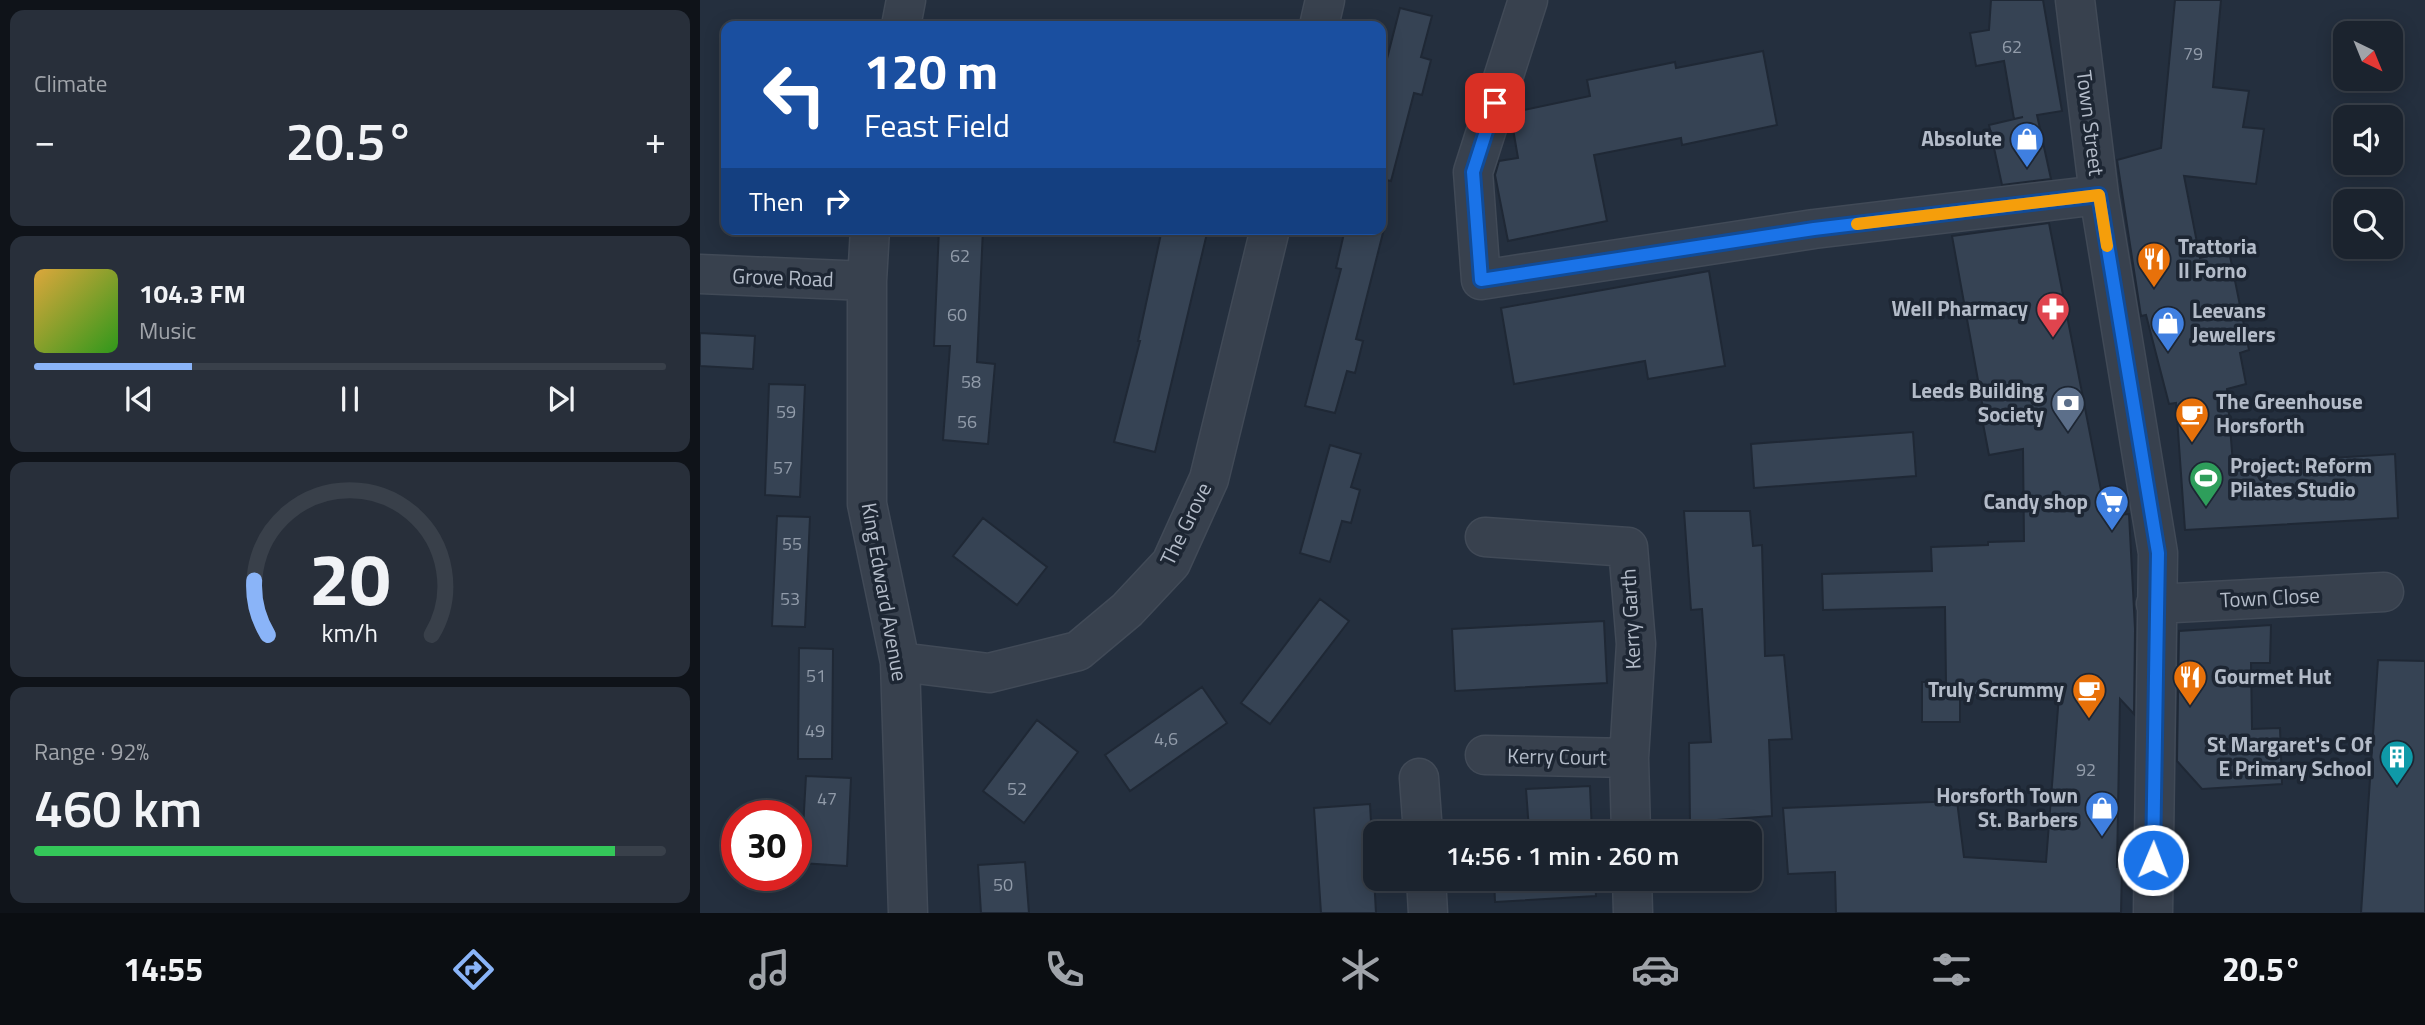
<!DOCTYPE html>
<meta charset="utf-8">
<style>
:root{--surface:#1b232e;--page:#282f3a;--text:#f1f3f6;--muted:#a0a4aa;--line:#39404a;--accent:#8ab4f8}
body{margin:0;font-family:"Titillium Web",sans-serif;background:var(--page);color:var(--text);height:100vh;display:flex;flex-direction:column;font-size:26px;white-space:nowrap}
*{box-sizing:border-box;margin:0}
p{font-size:23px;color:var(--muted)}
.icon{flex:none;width:38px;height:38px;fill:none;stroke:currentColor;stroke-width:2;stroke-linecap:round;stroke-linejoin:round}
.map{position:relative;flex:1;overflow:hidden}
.drawer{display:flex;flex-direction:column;gap:10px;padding:10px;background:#0f1319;width:700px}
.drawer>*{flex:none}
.guide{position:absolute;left:21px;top:21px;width:665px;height:214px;border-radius:14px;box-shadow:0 4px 18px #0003,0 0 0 2px var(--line);background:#1a4fa0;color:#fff;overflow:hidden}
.needle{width:46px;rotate:137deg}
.controls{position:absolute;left:1633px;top:21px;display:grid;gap:14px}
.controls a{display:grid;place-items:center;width:70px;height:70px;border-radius:14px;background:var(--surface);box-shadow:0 4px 18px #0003,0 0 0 2px var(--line);font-size:35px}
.speed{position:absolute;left:21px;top:800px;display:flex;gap:14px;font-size:35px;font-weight:700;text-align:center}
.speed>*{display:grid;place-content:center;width:91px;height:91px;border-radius:50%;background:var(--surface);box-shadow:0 4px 18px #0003,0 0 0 2px var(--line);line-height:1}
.speed .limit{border:10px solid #d22;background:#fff;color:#111}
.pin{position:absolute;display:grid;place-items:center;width:60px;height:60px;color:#fff;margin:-30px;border-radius:14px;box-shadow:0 4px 10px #0006}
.me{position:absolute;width:77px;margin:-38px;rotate:1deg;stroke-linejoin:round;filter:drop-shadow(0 0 5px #0008)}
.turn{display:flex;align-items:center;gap:24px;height:147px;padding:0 28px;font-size:32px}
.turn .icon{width:91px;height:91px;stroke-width:2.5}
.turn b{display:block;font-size:49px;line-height:60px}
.then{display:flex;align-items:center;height:66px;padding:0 28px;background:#0003;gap:14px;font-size:26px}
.big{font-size:52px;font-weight:600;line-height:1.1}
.drawer .widget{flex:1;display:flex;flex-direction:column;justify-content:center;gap:10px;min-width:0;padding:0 24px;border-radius:14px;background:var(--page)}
.drawer .dial{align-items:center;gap:0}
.dial svg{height:182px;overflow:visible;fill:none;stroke:var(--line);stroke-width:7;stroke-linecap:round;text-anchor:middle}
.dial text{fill:var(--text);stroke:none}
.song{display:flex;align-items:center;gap:21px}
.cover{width:84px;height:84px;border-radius:10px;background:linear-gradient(135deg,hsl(40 70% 55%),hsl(110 70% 35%))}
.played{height:7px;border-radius:4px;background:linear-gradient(90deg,var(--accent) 25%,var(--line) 25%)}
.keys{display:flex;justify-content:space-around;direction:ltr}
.heat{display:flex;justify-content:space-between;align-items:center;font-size:38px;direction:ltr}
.charge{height:10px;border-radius:5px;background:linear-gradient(90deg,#34c759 92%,var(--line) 0)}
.trip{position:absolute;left:663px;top:821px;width:399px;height:70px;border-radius:14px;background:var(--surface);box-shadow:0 4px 18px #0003,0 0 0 2px var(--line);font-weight:600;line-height:70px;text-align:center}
.tabs{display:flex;height:112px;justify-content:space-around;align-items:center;background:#0b0e12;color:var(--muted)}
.tabs .icon{width:49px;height:49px}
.tabs .current{color:var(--accent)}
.tabs b{font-size:32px;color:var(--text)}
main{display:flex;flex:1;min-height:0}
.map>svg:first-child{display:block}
.building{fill:#364354;stroke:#1f2835;stroke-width:2}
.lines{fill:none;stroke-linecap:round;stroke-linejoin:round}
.minor-casing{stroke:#414a57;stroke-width:41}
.minor{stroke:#38414e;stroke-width:38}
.route-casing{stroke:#114b97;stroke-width:18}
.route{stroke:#1a73e8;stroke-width:12}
.slow{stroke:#f59e0b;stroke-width:12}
.labels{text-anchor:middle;stroke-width:7;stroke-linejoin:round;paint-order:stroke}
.number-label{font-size:18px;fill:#929caa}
.street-label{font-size:21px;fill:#b4bcc9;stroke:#1d2633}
.poi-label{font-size:21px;font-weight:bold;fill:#b4bcc9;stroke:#1d2633;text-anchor:end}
</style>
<main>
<section class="drawer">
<div class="widget"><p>Climate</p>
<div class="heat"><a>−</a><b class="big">20.5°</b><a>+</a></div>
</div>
<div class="widget">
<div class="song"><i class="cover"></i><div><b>104.3 FM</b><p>Music</p></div></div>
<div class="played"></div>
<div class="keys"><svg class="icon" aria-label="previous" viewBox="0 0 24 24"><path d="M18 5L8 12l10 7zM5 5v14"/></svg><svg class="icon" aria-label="pause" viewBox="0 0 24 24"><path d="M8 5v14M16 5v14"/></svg><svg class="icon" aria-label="next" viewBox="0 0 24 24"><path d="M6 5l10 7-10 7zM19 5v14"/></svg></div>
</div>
<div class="widget dial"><svg viewBox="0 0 100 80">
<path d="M14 69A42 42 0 1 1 86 69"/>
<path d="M14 69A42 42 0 0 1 8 45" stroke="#8ab4f8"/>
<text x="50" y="56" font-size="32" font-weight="700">20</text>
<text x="50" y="72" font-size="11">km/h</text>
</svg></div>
<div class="widget"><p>Range · 92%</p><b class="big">460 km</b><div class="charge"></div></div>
</section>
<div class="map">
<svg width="1725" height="913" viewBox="0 0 1725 913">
<rect width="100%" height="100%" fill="#242f3e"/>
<path class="building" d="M1291 0H1343L1362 111 1337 115 1351 179 1302 185 1289 125 1323 117 1314 119 1304 61 1276 66 1270 33 1289 30Z
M1475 0H1521L1513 87 1549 91 1543 127 1564 129 1556 184 1484 176 1500 258 1529 251 1549 350 1540 353 1546 384 1527 389 1533 464 1695 454 1698 518 1485 530 1476 403 1469 404 1446 315 1441 316 1417 160 1461 148Z
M700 8 732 16 721 57 731 60 722 95 714 93 691 181 681 179V82Z
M1063 51 1077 125 982 145 981 138 894 155 907 221 808 241 795 175 799 161 818 158 812 123 815 112 890 96 887 80 975 62 976 68Z
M1349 223 1406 516 1429 514 1435 629 1434 714 1420 699 1417 867H1422L1421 913H1136L1135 872 1088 874 1083 808 1257 801 1264 857 1346 862 1359 695H1260V722H1222V682H1246L1245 607 1123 610 1122 574 1232 571 1231 547 1288 545V542L1324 541 1323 449 1289 455 1280 408H1283L1252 236Z
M239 229H283L277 362 295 364 288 444 243 440 250 346H234Z
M462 229H508L455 452 414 442 440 341H438Z
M645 229H684L656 339 663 341 655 373 647 371 635 413 605 406 641 269 636 268Z
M1009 271 1025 366 948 379 945 361 814 384 801 308Z
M0 333 55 336 53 369 0 366Z
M69 384 105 385 100 497 65 495Z
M1213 432 1216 476 1054 488 1051 444Z
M630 445 661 454 651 487 660 490 651 523 642 521 630 562 600 553Z
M984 511H1050L1053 546 1062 545 1065 656 1084 655 1092 739 1069 740 1072 816 990 822 989 743 1011 742 1002 609 991 610Z
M77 516 110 517 105 627 72 626Z
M283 518 347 567 317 605 253 556Z
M620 599 649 621 570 724 541 703Z
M904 621 907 683 755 691 752 629Z
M1571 625 1570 663H1551L1552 729 1580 728 1582 784 1502 789 1477 761 1479 631Z
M99 648 133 649 132 759H98Z
M1678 660 1725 661V913H1661Z
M502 687 527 723 430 791 405 755Z
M337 720 378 752 324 823 283 791Z
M106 776 151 778 147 866 101 863Z
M890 786 892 833H792L829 830 826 789Z
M670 804 676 913H621L614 808Z
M325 862 329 913H281L278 865Z
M794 878H895L896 896 795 902Z"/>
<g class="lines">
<g class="minor-casing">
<path id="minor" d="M828 0 773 172 781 280 1114 229 1399 195
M1375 0 1399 195 1458 553 1453 913
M201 26 206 0
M619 26 625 0
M170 229 167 281V504L200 662 208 913
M0 274 167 281
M785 537 928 547 936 644 929 758 931 833
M1456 604 1684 592
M200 662 289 673 378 651 427 610 471 563 509 479 570 229
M785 755 929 758
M719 778 723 833
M726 878 728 913
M932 878 933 913"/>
</g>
<use href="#minor" class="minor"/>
</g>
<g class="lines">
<g class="route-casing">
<path id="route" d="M795 103 773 172 781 280 1114 229 1399 195 1458 553 1453 860"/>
</g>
<use href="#route" class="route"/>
<path class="slow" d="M1157 224 1399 195 1407 246"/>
</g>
<defs>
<g id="shop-pin" transform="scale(1.75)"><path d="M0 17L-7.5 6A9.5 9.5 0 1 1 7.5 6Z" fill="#3f7fe0" stroke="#1d2633"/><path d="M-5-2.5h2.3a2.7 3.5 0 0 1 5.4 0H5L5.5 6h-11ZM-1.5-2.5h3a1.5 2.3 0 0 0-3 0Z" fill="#fff"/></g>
<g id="restaurant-pin" transform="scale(1.75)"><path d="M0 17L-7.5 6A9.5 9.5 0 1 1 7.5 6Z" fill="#e8710a" stroke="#1d2633"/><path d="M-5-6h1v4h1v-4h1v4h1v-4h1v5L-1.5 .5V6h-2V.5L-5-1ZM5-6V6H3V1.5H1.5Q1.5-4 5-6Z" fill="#fff"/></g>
<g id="pharmacy-pin" transform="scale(1.75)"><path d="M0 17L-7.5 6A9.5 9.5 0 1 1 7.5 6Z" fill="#e0444e" stroke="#1d2633"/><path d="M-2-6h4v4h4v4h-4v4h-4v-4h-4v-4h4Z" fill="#fff"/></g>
<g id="bank-pin" transform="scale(1.75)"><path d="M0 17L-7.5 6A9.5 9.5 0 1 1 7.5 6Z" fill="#5c6f8a" stroke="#1d2633"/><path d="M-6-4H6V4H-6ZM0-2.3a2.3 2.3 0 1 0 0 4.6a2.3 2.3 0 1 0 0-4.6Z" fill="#fff"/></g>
<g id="cafe-pin" transform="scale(1.75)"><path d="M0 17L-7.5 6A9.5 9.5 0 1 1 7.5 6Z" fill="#e8710a" stroke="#1d2633"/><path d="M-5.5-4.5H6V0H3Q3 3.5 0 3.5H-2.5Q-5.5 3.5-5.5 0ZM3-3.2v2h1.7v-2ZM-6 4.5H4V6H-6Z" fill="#fff"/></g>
<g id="stadium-pin" transform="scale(1.75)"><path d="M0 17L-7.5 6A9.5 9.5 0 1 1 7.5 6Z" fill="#2e9e5b" stroke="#1d2633"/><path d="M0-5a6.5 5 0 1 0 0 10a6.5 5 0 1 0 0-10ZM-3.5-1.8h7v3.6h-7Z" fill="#fff"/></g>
<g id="supermarket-pin" transform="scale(1.75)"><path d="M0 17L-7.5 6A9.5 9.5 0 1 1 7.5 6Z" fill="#3f7fe0" stroke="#1d2633"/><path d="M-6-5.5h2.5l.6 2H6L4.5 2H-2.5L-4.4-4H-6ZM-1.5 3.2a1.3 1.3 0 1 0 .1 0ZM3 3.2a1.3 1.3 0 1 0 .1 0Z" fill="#fff"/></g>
<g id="building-pin" transform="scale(1.75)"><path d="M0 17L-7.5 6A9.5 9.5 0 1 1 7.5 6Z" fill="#0f9aa8" stroke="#1d2633"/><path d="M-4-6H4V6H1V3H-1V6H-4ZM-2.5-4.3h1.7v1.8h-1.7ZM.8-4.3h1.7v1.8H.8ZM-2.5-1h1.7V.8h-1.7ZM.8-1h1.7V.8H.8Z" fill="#fff"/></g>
</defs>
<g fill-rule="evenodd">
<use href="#shop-pin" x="1327" y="139"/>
<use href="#restaurant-pin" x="1454" y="259"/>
<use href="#pharmacy-pin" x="1353" y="309"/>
<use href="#shop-pin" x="1468" y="323"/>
<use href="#bank-pin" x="1368" y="403"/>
<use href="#cafe-pin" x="1492" y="414"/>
<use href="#stadium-pin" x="1506" y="478"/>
<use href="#supermarket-pin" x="1412" y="502"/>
<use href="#restaurant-pin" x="1490" y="677"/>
<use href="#cafe-pin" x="1389" y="690"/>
<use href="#building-pin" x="1697" y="757"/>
<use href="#shop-pin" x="1402" y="808"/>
</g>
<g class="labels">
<g class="number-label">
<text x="1312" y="53">62</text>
<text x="1493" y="60">79</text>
<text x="260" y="262">62</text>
<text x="257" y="321">60</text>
<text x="271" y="388">58</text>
<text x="86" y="418">59</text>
<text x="267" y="428">56</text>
<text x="83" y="474">57</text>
<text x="92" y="550">55</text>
<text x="90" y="605">53</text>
<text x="116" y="682">51</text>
<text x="115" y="737">49</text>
<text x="466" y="745">4,6</text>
<text x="1386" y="776">92</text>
<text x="317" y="795">52</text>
<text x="127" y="805">47</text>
<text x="303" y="891">50</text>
</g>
<g class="street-label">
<text transform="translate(1390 123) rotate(83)" y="7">Town Street</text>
<text transform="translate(83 278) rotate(2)" y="7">Grove Road</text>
<text transform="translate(486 524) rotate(-64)" y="7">The Grove</text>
<text transform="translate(184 592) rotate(80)" y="7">King Edward Avenue</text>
<text transform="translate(1570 598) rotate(-3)" y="7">Town Close</text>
<text transform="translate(931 619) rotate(-93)" y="7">Kerry Garth</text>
<text transform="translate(857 757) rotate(1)" y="7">Kerry Court</text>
</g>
<g class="poi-label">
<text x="1302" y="146">Absolute</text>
<text x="1478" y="254" text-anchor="start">Trattoria<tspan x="1478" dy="24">Il Forno</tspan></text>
<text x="1328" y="316">Well Pharmacy</text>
<text x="1492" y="318" text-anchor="start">Leevans<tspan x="1492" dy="24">Jewellers</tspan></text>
<text x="1344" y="398">Leeds Building<tspan x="1344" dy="24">Society</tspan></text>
<text x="1516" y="409" text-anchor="start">The Greenhouse<tspan x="1516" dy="24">Horsforth</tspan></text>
<text x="1530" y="473" text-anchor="start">Project: Reform<tspan x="1530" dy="24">Pilates Studio</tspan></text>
<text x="1388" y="509">Candy shop</text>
<text x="1514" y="684" text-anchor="start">Gourmet Hut</text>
<text x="1364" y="697">Truly Scrummy</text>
<text x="1672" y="752">St Margaret's C Of<tspan x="1672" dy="24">E Primary School</tspan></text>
<text x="1378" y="803">Horsforth Town<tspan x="1378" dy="24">St. Barbers</tspan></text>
</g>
</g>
</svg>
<div class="controls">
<a><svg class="needle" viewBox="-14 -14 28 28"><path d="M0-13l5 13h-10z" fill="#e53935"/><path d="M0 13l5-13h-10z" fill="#a0a4aa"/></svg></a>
<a><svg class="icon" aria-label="sound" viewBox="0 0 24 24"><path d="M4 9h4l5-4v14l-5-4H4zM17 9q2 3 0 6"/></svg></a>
<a><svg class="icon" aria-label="search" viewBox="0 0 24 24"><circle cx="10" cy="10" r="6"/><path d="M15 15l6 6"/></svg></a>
</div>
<div class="speed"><div class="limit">30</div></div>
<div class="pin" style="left:795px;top:103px;background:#d93025"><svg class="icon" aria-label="arrive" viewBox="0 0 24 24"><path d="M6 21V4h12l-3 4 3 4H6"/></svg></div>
<svg class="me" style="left:1453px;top:860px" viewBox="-20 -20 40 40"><circle r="17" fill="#1a73e8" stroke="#fff" stroke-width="3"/><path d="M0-11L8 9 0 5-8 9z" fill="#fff"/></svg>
<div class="trip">14:56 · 1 min · 260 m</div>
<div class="guide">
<div class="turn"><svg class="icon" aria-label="left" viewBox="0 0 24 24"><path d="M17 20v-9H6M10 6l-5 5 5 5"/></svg><div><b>120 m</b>Feast Field</div></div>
<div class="then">Then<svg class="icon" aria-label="right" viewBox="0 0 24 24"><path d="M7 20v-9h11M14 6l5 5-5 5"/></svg></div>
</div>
</div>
</main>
<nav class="tabs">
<b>14:55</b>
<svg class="icon current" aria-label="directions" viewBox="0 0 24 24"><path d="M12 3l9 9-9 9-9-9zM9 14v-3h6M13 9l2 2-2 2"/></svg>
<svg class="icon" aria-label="music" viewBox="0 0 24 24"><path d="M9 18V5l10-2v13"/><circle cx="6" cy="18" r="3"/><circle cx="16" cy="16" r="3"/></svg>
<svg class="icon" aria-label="phone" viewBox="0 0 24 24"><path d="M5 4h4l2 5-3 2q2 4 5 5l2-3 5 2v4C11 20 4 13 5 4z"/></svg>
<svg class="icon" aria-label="climate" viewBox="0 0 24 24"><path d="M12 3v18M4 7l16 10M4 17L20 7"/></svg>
<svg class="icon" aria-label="car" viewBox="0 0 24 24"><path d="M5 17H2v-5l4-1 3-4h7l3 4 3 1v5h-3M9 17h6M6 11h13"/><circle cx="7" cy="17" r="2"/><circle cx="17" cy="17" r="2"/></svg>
<svg class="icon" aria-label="filters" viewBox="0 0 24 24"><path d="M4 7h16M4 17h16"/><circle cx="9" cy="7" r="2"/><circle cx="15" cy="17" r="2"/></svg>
<b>20.5°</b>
</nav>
